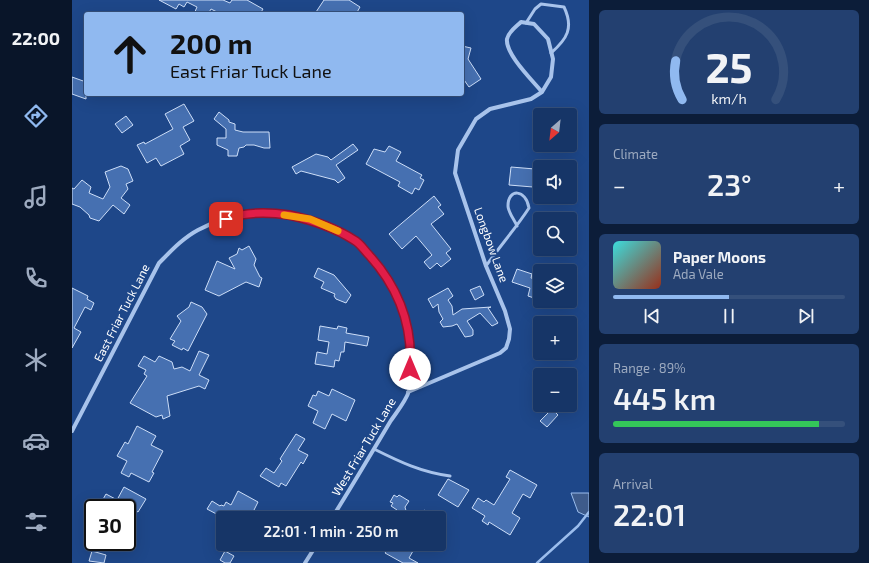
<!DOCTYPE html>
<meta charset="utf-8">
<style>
:root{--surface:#163567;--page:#234070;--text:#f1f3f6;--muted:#9eabc0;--line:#35507b;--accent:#90b9f0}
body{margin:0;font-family:"Exo 2",sans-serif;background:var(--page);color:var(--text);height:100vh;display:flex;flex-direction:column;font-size:15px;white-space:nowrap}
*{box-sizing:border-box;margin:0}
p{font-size:13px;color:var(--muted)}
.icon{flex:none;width:22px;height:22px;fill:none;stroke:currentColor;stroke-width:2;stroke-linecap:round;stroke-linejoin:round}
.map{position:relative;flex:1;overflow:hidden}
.side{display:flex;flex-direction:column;gap:10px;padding:10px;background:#0c1d39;width:280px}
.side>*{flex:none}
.guide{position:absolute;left:12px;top:12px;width:380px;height:84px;border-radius:4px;box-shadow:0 4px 16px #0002,0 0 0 1px var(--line);background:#90b9f0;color:#111;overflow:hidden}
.needle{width:26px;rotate:208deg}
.buttons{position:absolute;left:461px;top:108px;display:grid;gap:8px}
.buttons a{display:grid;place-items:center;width:44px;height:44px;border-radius:4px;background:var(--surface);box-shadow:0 4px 16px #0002,0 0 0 1px var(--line);font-size:20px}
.speed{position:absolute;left:12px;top:499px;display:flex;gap:8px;font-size:20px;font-weight:700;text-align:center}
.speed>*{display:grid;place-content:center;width:52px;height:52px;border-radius:50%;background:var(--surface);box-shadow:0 4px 16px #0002,0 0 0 1px var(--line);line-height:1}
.speed .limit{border:2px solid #111;border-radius:6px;background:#fff;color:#111}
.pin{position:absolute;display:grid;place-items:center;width:34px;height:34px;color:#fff;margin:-17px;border-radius:8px;box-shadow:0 2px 6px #0006}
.me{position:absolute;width:44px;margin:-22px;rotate:0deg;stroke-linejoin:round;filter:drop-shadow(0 0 3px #0008)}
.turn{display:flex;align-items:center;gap:14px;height:84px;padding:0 20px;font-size:18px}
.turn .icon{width:52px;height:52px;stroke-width:2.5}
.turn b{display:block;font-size:28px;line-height:34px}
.big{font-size:30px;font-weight:600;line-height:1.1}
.side .widget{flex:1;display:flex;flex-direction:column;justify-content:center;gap:6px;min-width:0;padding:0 14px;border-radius:6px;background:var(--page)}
.side .dial{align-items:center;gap:0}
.dial svg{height:104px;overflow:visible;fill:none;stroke:var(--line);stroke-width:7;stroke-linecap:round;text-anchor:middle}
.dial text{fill:var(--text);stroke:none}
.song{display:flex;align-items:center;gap:12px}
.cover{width:48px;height:48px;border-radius:6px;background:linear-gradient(135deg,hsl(180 70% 55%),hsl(10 70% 35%))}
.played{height:4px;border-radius:2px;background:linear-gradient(90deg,var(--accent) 50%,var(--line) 50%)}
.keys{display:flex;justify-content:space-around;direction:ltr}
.heat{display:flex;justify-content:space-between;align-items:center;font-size:22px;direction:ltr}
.charge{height:6px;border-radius:3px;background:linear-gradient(90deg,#34c759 89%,var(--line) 0)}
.trip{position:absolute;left:144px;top:511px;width:230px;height:40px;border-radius:4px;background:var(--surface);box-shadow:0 4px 16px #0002,0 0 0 1px var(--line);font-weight:600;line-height:40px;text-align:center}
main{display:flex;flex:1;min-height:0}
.tab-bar{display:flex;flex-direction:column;width:72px;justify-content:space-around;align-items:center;background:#091529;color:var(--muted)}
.tab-bar .icon{width:28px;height:28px}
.tab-bar .active{color:var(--accent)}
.tab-bar b{font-size:18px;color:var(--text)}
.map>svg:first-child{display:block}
.water{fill:#3e5b8b;stroke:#9bbded}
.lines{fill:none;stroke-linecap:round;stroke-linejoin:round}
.stream{stroke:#9bbded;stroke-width:2.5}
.building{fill:#4670b1;stroke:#cddef8}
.lane{stroke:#a8c3eb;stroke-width:3}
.street{stroke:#a8c3eb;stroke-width:4}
.route-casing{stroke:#92132f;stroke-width:10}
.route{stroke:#e11d48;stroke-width:7}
.slow{stroke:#f59e0b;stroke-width:7}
.labels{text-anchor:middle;stroke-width:4;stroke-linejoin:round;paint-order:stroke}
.street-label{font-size:12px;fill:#fff;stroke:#1e4789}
</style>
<main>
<nav class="tab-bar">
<b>22:00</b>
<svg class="icon active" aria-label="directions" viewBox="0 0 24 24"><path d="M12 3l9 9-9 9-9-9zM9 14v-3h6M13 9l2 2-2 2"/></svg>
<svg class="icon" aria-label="music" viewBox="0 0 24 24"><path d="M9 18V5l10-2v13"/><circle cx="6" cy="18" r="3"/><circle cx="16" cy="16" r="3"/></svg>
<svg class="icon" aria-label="phone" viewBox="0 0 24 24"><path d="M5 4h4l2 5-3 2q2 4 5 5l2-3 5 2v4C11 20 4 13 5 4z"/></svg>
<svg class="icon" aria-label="climate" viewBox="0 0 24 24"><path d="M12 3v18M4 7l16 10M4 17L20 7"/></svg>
<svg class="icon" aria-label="car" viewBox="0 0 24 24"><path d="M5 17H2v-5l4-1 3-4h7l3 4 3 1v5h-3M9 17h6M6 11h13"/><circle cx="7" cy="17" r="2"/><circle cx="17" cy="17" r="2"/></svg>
<svg class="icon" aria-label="filters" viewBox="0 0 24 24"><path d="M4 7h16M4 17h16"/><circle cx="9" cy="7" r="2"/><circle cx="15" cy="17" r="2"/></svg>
</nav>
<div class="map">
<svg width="517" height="563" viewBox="0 0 517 563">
<rect width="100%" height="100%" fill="#1e4789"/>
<path class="water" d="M499 493H517V517L506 512Z"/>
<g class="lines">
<path class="stream" d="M465 563 506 526 517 512"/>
</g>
<path class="building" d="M87 0H151L158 3 160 0H175L191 9 188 14H149L139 9 136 14H122L125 7 115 2 112 7 107 4 104 9Z
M252 0H277L288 7 284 14H248L244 12Z
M390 46 399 48 396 59 409 79 397 87 390 77Z
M0 77 14 82V99L0 94Z
M112 104 122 121 111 127 118 140 108 146 112 154 89 166 84 158 75 163 65 145 72 142 73 144 101 129 93 114Z
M147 112 157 120V122L163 124V130L171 132H197L198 148H192L182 145H174L172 147 167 148 165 156H156V150L145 145V138H154V129L142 119Z
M54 116 61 125 50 133 43 124Z
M281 144 286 150 264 165 273 178 266 183 263 180 229 171 224 174 220 167 244 154 256 157 259 160Z
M317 146 329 152 324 161 350 175 348 178 352 180 347 190 343 188 340 194 326 186 328 182 294 164 302 149 313 152Z
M49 166 56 169 61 181 54 184 56 189 49 198 58 205 52 214 41 205 27 221 18 218 17 215 8 207 0 204V188L2 189 10 180 19 187 17 193 31 199 38 187 33 172Z
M439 167 463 169 461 187 437 185Z
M362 196 369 205 366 207 372 214 359 224 379 249 374 253 379 259 369 267 365 263 358 269 352 262 360 255 344 236 330 249 317 234Z
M177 246 184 259 182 265 188 277 190 278 187 287 174 282 147 296 133 290 145 261 163 269 157 258 165 254 167 248 170 250Z
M246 268 262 275 279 295 274 303 264 299 262 296 263 294 249 288 252 282 242 277Z
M445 269 460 274 459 278 468 280V300L456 296 458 288 440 282Z
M408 286 412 295 403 300 398 290Z
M0 288 16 296 15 299 22 303 19 310 13 307 2 328 9 332 0 348Z
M376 288 381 296 376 300 380 306 381 315 390 309 419 307 416 308 426 323 420 326 408 313 395 321 401 330V335L399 336 393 337 385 324 380 326 371 327 368 322 371 319 367 312 366 304 361 308 356 299Z
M119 302 130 307 135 314 116 351 111 348 110 350 100 345 103 341 98 339 109 321 105 316 117 307Z
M248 326 265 329 266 326 275 328 274 333 297 337 295 346 273 342 272 352H269L267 361 263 360 262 367 243 364 245 352 255 354 257 342 246 340Z
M127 351 137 355 127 375 137 380 133 389 127 386 95 396 98 416 91 419 90 415 84 417 58 403 75 376 72 374 74 370 66 366 72 356 83 362 87 356 100 362 102 369 110 367 118 371Z
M260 389 283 400 274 421 260 414 253 429 241 423 246 411 236 406 241 395 244 396 246 391 257 396Z
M480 409 486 415 475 427 468 421Z
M65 426 84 436 79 445 91 451 80 472 82 473 77 482 59 473 57 477 49 473 55 461 45 456 53 442 56 444Z
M224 434 233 439 226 450 236 455 231 464 229 462 214 486 209 483 207 487 188 476 194 468 202 473 210 461 208 459Z
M438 470 465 485 458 498 451 494 440 513 448 518 438 535 417 522 416 525 410 521 413 516 400 508 406 498 412 502 414 500 422 505 438 479 434 477Z
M376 479 397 490 386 507 366 495Z
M52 487 74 499 66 512 45 500Z
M166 491 186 502 178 518H152L135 509 140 501 148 506 149 505 152 506 154 502 159 505Z
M34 494 49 502 45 508H26Z
M322 495 325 497 327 495 337 501 333 507 336 518H327L325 510 319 506 321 503 318 502Z
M352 510 366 518H347Z
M308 544H345L337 558 346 563H331L313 553 316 549Z
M20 551 34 555 32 563 17 561Z
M153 551 162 556 158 563H153L148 560Z"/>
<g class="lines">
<path class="lane" d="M454 23 463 9 469 4 492 7C502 28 495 39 479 53
M414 266C428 246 444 228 457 208 454 189 436 188 436 206 436 212 443 221 445 226
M302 449C328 462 349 472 378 476"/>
<path class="street" d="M449 22 462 24 476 39 481 59 479 77 470 92C461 81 433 54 435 39 437 31 444 27 449 22Z
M336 392 428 353 434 348 437 339 438 329 433 311 414 266 383 173 386 150 404 119 418 109 459 99 470 92
M0 431 87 263C99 251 111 238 126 230 169 207 223 208 265 231 271 234 279 237 284 241 326 276 347 337 337 391 334 401 324 413 318 422 299 454 280 486 260 518
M233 563 245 544"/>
</g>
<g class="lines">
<g class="route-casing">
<path id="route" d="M154 219C173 212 196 212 217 215 240 220 262 227 282 240 288 243 292 250 297 255 326 287 341 326 338 369"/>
</g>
<use href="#route" class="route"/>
<path class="slow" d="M212 215 238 219 266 231"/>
</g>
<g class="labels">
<g class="street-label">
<text transform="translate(419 245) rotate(70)" y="4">Longbow Lane</text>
<text transform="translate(50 313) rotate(-63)" y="4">East Friar Tuck Lane</text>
<text transform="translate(292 447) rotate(-59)" y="4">West Friar Tuck Lane</text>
</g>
</g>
</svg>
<div class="buttons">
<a><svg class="needle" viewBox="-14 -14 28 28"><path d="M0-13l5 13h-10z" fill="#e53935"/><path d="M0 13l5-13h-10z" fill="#9eabc0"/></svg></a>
<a><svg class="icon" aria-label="sound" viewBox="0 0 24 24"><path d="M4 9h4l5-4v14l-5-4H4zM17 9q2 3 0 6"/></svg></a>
<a><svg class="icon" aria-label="search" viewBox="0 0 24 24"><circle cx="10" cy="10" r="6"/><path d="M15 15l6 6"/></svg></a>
<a><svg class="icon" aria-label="layers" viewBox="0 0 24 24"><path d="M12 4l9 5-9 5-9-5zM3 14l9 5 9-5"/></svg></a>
<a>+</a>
<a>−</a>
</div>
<div class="speed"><div class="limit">30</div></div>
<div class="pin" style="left:154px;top:219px;background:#d93025"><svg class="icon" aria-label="arrive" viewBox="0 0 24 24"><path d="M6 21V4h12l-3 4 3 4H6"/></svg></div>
<svg class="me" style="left:338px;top:369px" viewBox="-20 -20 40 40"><circle r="19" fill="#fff"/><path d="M0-13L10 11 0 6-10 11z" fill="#e11d48"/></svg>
<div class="trip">22:01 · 1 min · 250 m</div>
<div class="guide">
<div class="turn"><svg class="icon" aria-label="ahead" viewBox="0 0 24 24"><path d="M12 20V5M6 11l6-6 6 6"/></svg><div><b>200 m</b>East Friar Tuck Lane</div></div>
</div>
</div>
<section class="side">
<div class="widget dial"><svg viewBox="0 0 100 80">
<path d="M14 69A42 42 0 1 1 86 69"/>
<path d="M14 69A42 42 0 0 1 9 39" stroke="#90b9f0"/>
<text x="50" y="56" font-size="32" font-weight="700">25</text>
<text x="50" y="72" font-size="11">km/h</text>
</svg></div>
<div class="widget"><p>Climate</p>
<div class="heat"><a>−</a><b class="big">23°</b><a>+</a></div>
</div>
<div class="widget">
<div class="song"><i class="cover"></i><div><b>Paper Moons</b><p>Ada Vale</p></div></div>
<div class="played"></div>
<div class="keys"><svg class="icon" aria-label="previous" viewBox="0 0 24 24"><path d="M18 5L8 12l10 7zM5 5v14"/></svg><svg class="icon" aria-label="pause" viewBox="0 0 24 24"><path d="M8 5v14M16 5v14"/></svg><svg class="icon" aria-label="next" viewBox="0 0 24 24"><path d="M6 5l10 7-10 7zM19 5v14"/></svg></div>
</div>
<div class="widget"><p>Range · 89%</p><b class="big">445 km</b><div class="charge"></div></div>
<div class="widget"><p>Arrival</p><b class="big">22:01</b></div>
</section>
</main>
